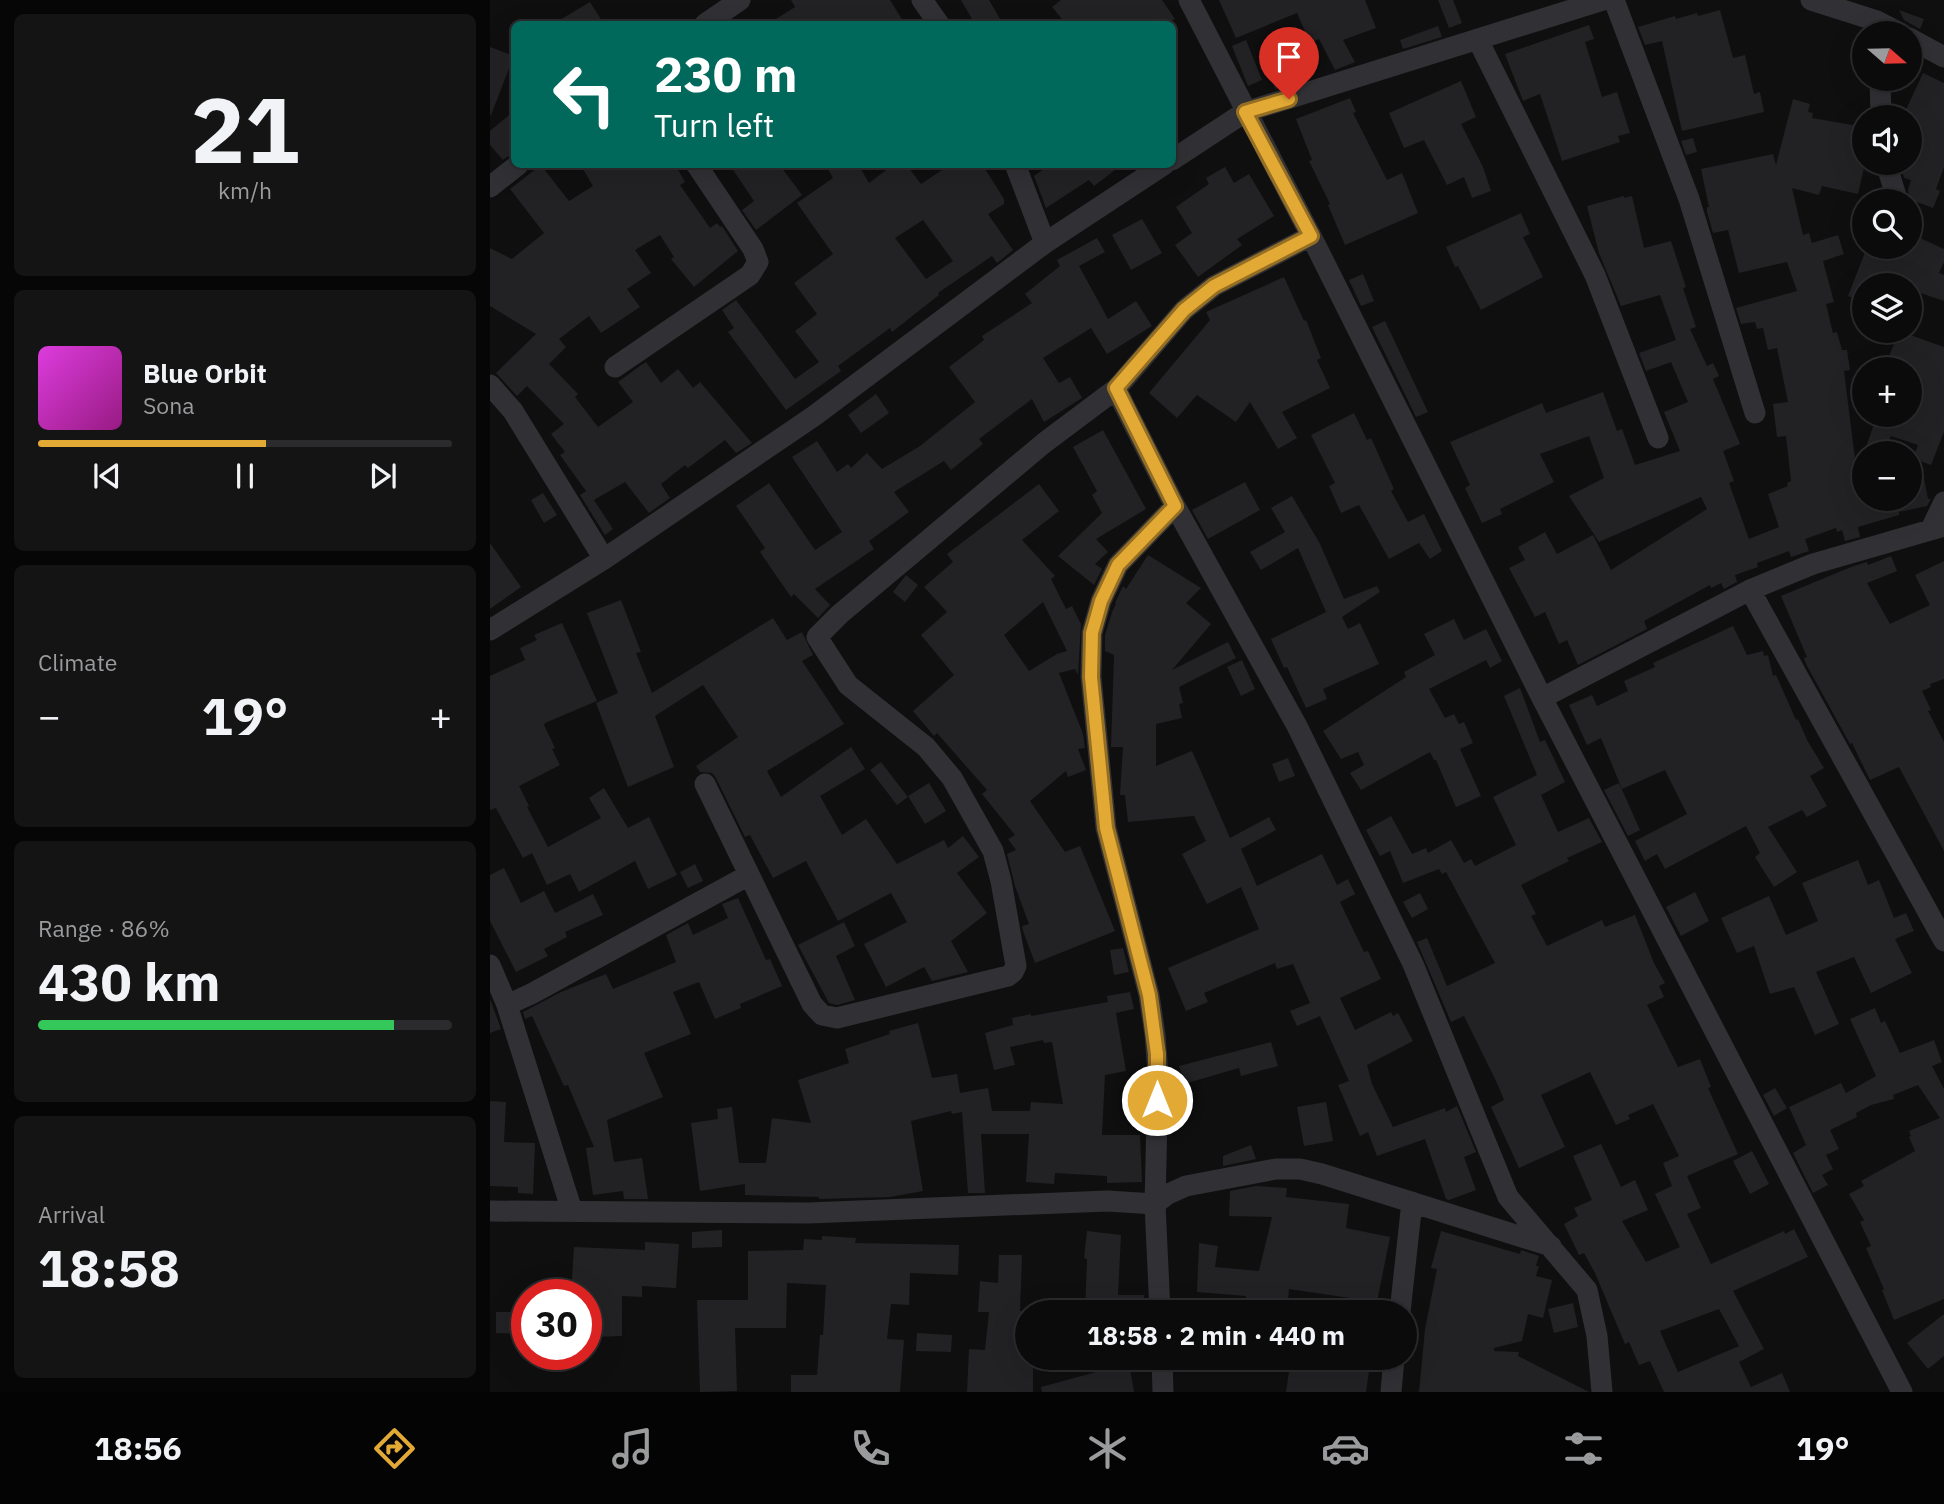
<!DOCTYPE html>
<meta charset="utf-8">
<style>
:root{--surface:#0b0b0c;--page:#141415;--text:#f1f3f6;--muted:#9a9b9d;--line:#2b2b2d;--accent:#e3a935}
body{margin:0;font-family:"IBM Plex Sans",sans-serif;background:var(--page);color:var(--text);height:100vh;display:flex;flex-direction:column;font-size:26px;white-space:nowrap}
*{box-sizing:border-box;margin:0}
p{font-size:23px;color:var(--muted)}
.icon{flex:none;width:38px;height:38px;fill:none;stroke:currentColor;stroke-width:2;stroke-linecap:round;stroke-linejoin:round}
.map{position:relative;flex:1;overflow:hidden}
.sheet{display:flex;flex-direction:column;gap:14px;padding:14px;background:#060607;width:490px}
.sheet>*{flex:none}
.guide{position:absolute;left:21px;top:21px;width:665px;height:147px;border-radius:10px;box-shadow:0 7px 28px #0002,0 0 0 2px var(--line);background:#00695c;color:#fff;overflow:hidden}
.needle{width:46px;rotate:110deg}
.tools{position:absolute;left:1362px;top:21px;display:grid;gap:14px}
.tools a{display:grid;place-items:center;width:70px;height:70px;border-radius:50%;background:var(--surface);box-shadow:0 7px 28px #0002,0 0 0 2px var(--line);font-size:35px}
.speed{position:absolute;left:21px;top:1279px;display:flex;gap:14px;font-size:35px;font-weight:700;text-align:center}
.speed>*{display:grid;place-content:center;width:91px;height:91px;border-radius:50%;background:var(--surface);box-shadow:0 7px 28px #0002,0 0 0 2px var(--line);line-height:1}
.speed .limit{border:10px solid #d22;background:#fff;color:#111}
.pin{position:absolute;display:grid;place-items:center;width:60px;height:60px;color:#fff;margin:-72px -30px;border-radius:50% 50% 50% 0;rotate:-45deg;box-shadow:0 0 7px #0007}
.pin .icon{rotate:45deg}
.me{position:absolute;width:77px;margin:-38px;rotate:0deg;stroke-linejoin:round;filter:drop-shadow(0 0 5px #0008)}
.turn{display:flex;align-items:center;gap:24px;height:147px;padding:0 28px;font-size:32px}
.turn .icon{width:91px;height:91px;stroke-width:2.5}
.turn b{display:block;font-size:49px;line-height:60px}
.big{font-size:52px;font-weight:700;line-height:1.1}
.sheet .tile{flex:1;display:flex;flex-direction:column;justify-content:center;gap:10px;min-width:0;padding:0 24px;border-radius:10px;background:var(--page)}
.sheet .dial{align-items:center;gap:0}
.dial b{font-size:91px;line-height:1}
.song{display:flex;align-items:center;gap:21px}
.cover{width:84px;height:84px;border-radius:10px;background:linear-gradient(135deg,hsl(300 70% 55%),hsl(310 70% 35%))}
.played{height:7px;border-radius:4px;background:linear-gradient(90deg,var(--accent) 55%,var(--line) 55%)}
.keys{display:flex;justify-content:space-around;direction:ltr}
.heat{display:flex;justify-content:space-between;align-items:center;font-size:38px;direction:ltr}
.charge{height:10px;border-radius:5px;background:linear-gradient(90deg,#34c759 86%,var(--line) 0)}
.trip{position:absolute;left:525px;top:1300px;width:402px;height:70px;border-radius:35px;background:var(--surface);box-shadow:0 7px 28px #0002,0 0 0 2px var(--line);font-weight:700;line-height:70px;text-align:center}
.tabs{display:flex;height:112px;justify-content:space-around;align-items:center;background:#040405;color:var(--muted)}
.tabs .icon{width:49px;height:49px}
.tabs .current{color:var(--accent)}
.tabs b{font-size:32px;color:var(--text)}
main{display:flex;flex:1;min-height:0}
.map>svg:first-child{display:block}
.building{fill:#222224;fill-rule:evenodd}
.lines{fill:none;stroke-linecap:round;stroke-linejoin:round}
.street{stroke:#313135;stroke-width:21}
.route-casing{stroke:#946e22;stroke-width:18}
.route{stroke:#e3a935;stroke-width:12}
</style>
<main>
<section class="sheet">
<div class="tile dial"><b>21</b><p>km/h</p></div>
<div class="tile">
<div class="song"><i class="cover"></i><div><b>Blue Orbit</b><p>Sona</p></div></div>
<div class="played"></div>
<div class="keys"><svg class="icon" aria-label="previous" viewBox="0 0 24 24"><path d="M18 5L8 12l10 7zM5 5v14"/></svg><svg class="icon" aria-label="pause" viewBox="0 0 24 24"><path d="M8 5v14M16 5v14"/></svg><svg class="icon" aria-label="next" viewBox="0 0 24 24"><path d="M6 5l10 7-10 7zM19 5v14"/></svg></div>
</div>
<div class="tile"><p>Climate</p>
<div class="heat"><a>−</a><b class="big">19°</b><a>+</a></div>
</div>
<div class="tile"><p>Range · 86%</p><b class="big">430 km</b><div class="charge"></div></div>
<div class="tile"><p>Arrival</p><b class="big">18:58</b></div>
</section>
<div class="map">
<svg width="1454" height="1392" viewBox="0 0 1454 1392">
<rect width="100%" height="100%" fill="#0f0f10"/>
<path class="building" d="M301 0H400L415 24H278L305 7Z
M471 0H499L513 24H485Z
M571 0H672L685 19 676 24H576L562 7Z
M729 0H875L886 28 853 40 865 62 845 70 829 39 820 43 807 13 746 38Z
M948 0H963L972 23 959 28Z
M100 2 114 24H63Z
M1230 10 1243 58 1255 55 1264 94 1270 92 1274 112 1192 131 1172 41 1155 45 1148 27 1185 16 1186 19 1207 13 1208 16Z
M1409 10 1434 19 1430 29 1414 20Z
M1099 25 1104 39 1095 42 1112 97 1127 92 1140 133 1128 136 1130 142 1072 161 1050 94 1033 101 1015 54Z
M948 26 952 37 913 49 910 40Z
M756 40 772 80 758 86 742 46Z
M0 47 24 56 1 115H0Z
M802 71 807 82 785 89 782 80Z
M1433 73 1454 83V167L1446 189 1450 191 1443 208 1419 199 1418 190 1421 180 1414 178 1410 163H1419V117L1414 114Z
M971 81 986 117 971 124 993 167 1001 191 982 198 974 177 957 185 934 140 914 148 899 113Z
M860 98 866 112 863 113 897 180 912 173 928 213 855 245 838 205 840 204 819 161 822 160 806 119Z
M1303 99 1320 104 1318 112 1323 113 1322 118 1374 127V168L1368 194 1332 186 1329 195 1302 188 1313 235 1319 233 1322 243 1348 235 1354 254 1333 261 1344 302 1336 304 1343 333 1347 332 1352 350H1357L1360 370 1354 371 1367 475 1371 462H1374V499H1419V481L1434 478 1438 499H1441L1437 506 1409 512V515L1368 527 1370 537 1355 541 1352 530 1347 532 1346 528 1315 539 1319 551 1301 557 1299 551 1267 563 1268 567 1245 575 1247 582 1234 589 1231 583 1221 588 1220 585 1154 621 1157 629 1088 665 1077 640 1069 644 1055 612 1045 617 1019 568 1035 560 1028 547 1055 532 1067 554 1103 535 1121 570 1217 509 1211 497 1109 542 1079 496 1114 478 1099 436 1050 454 1064 482 1010 509 1012 514 992 523 975 488 980 485 960 442 1052 403 1056 413 1113 392 1127 431 1132 429 1145 465 1190 451 1174 412 1198 402 1181 362 1156 371 1149 353 1186 340 1170 295 1131 306 1109 253 1097 206 1134 196V198L1142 196 1154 248 1181 241 1196 287 1193 288 1206 327 1200 329 1217 366 1223 363 1229 376 1223 379 1250 444 1233 451 1244 481 1239 483 1259 539 1289 527 1278 494 1298 486 1297 483 1301 481 1296 436 1287 437 1283 404 1298 402 1287 348 1278 350 1273 328 1267 329 1265 322 1251 324 1246 308 1307 291 1297 262 1249 273 1238 230 1223 233 1217 212V207H1219L1211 169 1283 154 1286 165Z
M24 111V152L13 160 0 145V131Z
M1203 138 1207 152 1196 155 1191 141Z
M90 164H185L195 182 190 185 220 228 227 223 230 227 232 226 248 251 204 287 181 259 184 257 170 235 145 250 161 273 137 289 150 307 111 333 99 316 69 339 76 347 59 364 88 394 85 397 108 427 143 402 128 382 150 366 156 362 171 383 188 369 203 388 210 382 262 443 246 453 235 440 198 468 195 465 171 484 180 498 159 513 135 482 104 500 123 529 115 535 90 495 96 491 70 455 75 452 61 434 74 424 37 386 27 396 6 373 46 334 0 306V248L22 259 54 233 20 189 51 165 79 201 103 186Z
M239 164H289L312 195 266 230 252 210 264 201Z
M335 164H368L379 183 404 164H416L431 184 458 166 460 169 467 164H492L514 199V204L498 214 523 250 507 263 502 256 448 293 449 295 402 332 400 328 348 366 351 371 296 410 238 332 244 328 232 310 246 300 305 379 329 362 305 331 327 314 304 283 343 254 307 203 343 178ZM433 220 463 261 436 279 405 238Z
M561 164H633L604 186 599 180 556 208 544 176Z
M735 167 744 183 759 174 784 216 747 239 752 245 708 277 685 245 702 233 686 207 719 184 716 178Z
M1031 213 1040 234 1033 237 1053 277 991 310 968 266 965 267 956 247Z
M652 219 672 253 641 270 622 235Z
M1419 233 1454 249V262L1449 273 1454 275V301L1419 289V285H1374V302L1358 296 1377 247H1419Z
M607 238 615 252 589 266 618 319 646 301 662 326 617 354 601 328 553 358 569 383 580 377 592 398 554 422 542 399 489 439 493 444 461 470 454 461 404 492 419 512 379 541 384 549 325 589 340 605 328 618 304 594 301 597 270 552 275 548 246 506 279 483 325 550 352 532 302 457 327 441 347 472 358 464 361 468 377 453 392 469 430 446 485 402 459 367 494 340 492 336 542 303 535 294 570 266 567 260Z
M873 274 884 301 871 306 859 280Z
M794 277 814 321 816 320 831 358 827 360 840 388 792 412 807 438 788 449 760 402 746 422 707 395 687 418 659 393 720 320 716 312Z
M895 321 938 412 926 417 882 327Z
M1409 331 1454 347V432L1441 465 1423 458 1428 445 1401 436 1394 453H1374L1387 415H1419V368L1398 359Z
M386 394 399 413 371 433 358 415Z
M864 413 877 440 881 438 904 489 901 491 918 522 934 514 952 551 940 559 929 543 899 559 869 505 851 513 839 486 845 483 821 435Z
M613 430 656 509 606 539 618 552 605 564 612 569 604 585 568 556 612 513 602 495 607 491 583 447Z
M755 482 770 510 718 539 702 510Z
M549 484 569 511 532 540 565 576 561 579 576 609 582 606 591 624 588 675 585 669 569 673 593 734 595 748 588 749 596 770 578 777 576 771 540 801 575 852 590 846 625 931 545 963 533 931 532 926 539 924 525 886 517 854 526 850 518 839 525 835 492 794 497 790 447 733 444 736 423 711 464 675 431 635 457 612 434 587 463 562 457 554ZM553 602 577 651 567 654 539 671 514 635Z
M53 493 67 515 54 523 41 500Z
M802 496 830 544 854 599 887 586 890 592 852 617 858 629 870 623 889 664 833 689 837 699 816 708 797 667 794 668 781 639 836 612 808 548 771 570 760 552 795 532 781 508Z
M0 543 31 587 0 609Z
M658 555 711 588 696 603 721 624 682 670 738 642 746 658 689 687 693 703 689 704 692 718 666 724V766L702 751 740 838 779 817 786 830 751 849 767 886 832 854 847 885 858 879 865 894 850 902 874 952 878 951 891 979 850 998 865 1030 901 1012 903 1016 908 1013 923 1041 877 1065 882 1084 903 1127 955 1108 956 1112 967 1106 986 1152 974 1157 986 1190 959 1200 956 1199 935 1139 887 1156 878 1132 870 1136 848 1085 859 1081 830 1016 807 1026 800 1011 820 1003 803 964 787 969 785 963 714 993 718 1002 696 1011 678 968 769 929 751 887 717 904 692 854 716 841 704 816 638 822 635 795H630L633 747H621L624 655 615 651V635L622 612 626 604 625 603 633 586 636 589Z
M1401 556 1407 571 1377 583 1400 624 1440 605 1425 575 1454 561V679L1440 684 1441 687 1432 691 1441 710 1438 711 1454 742V851L1409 767 1380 780 1362 743 1360 744 1316 664 1314 658 1317 657 1291 596 1361 567 1377 562 1378 565Z
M416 575 428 585 415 602 403 592Z
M131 600 151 652 146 653 162 693 283 618 297 640 312 632 323 655 312 661 354 724 277 771 291 797 361 747 375 769 330 796 352 835 376 819 407 864 454 840 458 848 473 836 489 857 467 873 497 913 461 941 478 972 442 981 434 967 396 987 374 944 417 922 401 893 348 921 316 861 283 878 260 835 255 837 226 778 222 773 210 772 206 766 248 737 213 685 165 716 184 767 138 787 106 703 128 693 97 613Z
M964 619 974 640 996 629 1012 661 1000 668 996 660 939 689 955 718 964 714 969 724 974 722 983 743 970 749 991 796 966 807 946 760H944L940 752 871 790 860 773 874 765 868 752 851 759 833 731 916 677 914 672 945 655 934 634Z
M72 623 107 701 55 723 54 725 65 748 62 749 70 765 29 786 39 806 37 807 58 847 111 818 99 798 114 788 138 828 159 817 187 875 158 889 145 861 89 892 80 874 57 885 42 853 33 858 6 808 0 810V676L35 660 30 648 47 640 44 635Z
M1243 626 1257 655 1273 651 1274 656 1278 655 1283 676 1286 675 1306 720 1308 719 1317 740 1334 768 1320 776 1337 806 1317 817 1312 810 1278 827 1307 872 1284 887 1265 857 1270 853 1256 826 1175 869 1167 854 1155 861 1145 841 1197 814 1175 770 1132 789 1111 738 1097 745 1079 705 1102 695 1107 706 1138 691 1134 681 1165 667 1163 663Z
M752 660 765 689 751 696 737 667Z
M1030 688 1050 742 1055 740 1075 782 1051 795 1068 832 1099 818 1112 842 1077 858 1079 861 1031 885 1046 914 1041 916 1057 946 1112 920 1115 927 1145 915 1164 963 1175 983 1169 986 1174 997 1157 1005 1188 1067 1210 1059 1221 1087 1218 1088 1248 1154 1197 1176 1211 1208 1197 1214 1221 1264 1294 1231 1295 1234 1304 1229 1318 1257 1243 1291 1274 1349 1249 1362 1261 1387 1292 1373 1300 1392H1174L1160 1361 1149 1365 1139 1342 1135 1344 1105 1273 1094 1253 1089 1255 1074 1224 1088 1216 1084 1208 1102 1200 1083 1156 1111 1144 1131 1187 1145 1180 1158 1210 1132 1221 1156 1262 1190 1247 1165 1194 1182 1186 1173 1163 1189 1156 1163 1104 1138 1115 1140 1119 1126 1125 1100 1072 1051 1095 1075 1147 1029 1168 1001 1107 1014 1100 1007 1083 974 1016 961 1022 927 942 937 938 957 986 1005 963 956 872 952 874 949 869 913 883 900 851 890 856 876 830 901 816 922 854 936 848 938 853 961 840 974 863 981 859 985 866 1026 845 1003 797 1047 775 1014 696ZM1229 1309 1249 1346 1188 1372 1170 1331Z
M798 758 805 776 789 782 782 764Z
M391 762 418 797 407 805 380 770Z
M439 783 456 811 435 824 418 796Z
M1129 783 1150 830 1138 836 1114 790Z
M1368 860 1378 885 1389 880 1404 918 1416 913 1424 931 1405 939 1422 973 1381 993 1364 957 1326 972 1349 1024 1325 1035 1304 987 1280 994 1264 946 1247 953 1231 918 1279 896 1296 935 1328 921 1312 883Z
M205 864 213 881 198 888 190 872Z
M14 868 31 903 54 891 65 913 103 894 113 915 75 932 77 937 54 949 58 956 26 972 0 921V875Z
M1205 892 1219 921 1191 936 1176 907Z
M930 893 938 909 922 918 913 902Z
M248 898 276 960 280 959 292 986 250 1004 251 1008 225 1019 209 982 183 992 201 1034 154 1053 173 1097 117 1120 124 1162 152 1158 158 1199H134L133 1191 103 1195 96 1148 104 1147 78 1085 74 1086 42 1016 35 1019 33 1012 71 992 116 974 123 989 186 962 176 935 198 923 203 935 238 918 232 904Z
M354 922 365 946 346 956 365 1000 347 1005 339 1003 308 945Z
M633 948 639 972 624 975 620 950Z
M640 992 644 1009 626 1013 636 1071 615 1075 612 1135H650L652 1182 617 1183V1176L565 1173 564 1184 536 1182 539 1134H491L495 1193H478L472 1112 462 1114 461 1111 421 1121 433 1191 400 1197 329 1199V1197L255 1195V1184L210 1191 201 1123 228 1119 227 1109 242 1107 249 1163H276L282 1118 321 1123 308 1080 359 1063 355 1049 400 1034 399 1031 428 1023 442 1078 467 1074 470 1093 498 1088 502 1111H540L541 1102 573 1104 562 1042 554 1043 553 1040 520 1047 525 1065 504 1070 495 1033 523 1025 522 1018 541 1014V1016L618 1002 617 996Z
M0 999 11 1029 0 1033Z
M1385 1008 1391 1023 1395 1021 1410 1053 1444 1040 1452 1062 1442 1066 1454 1089V1299L1404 1320 1392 1290 1394 1289 1376 1248 1381 1246 1370 1222 1374 1220 1359 1194 1374 1186 1371 1181 1425 1151 1419 1137 1421 1136 1419 1131 1450 1118 1428 1085 1403 1095 1404 1099 1381 1105 1366 1113 1367 1117 1340 1130 1349 1149 1336 1155 1343 1169 1332 1175 1338 1185 1323 1193 1303 1153 1316 1145 1299 1107 1351 1083 1356 1093 1386 1076 1360 1019Z
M781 1042 788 1066 751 1076 749 1068 694 1084 689 1066Z
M1285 1088 1297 1108 1284 1116 1273 1095Z
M0 1101 16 1102 14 1142 45 1143 43 1194 28 1193V1187L0 1186Z
M836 1102 843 1141 814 1146 807 1107Z
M761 1145 766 1159 733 1166V1156Z
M1262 1151 1279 1184 1260 1194 1243 1161Z
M766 1186 797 1188 796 1197 859 1204 856 1228 900 1237 887 1302 799 1289 797 1312H755L756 1296 707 1292 709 1243 728 1246 725 1267 769 1271 782 1217 739 1216 740 1191Z
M232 1230V1247L202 1248V1232Z
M597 1231 631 1235 628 1295H654V1312H595L597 1259 594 1258Z
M951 1231 1030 1254 1031 1250 1049 1256 1046 1266H1049L1046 1276 1062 1280 1053 1318 1038 1314 1032 1341 1004 1348V1351L1029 1352 1028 1356 1099 1392H929L935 1329 947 1269 941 1268Z
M332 1236 366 1238 365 1243 469 1245 468 1275 420 1273 419 1305 401 1304 397 1339 414 1340 410 1392H301V1375H327L330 1335H333L336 1285 297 1283 296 1328H245L247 1391 210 1392 207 1300H258V1251L313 1250 314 1239 332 1240Z
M155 1242 189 1244 186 1288 152 1286V1297L132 1296V1336L103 1337V1295H81L84 1247 155 1250Z
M509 1255H532L530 1311H537V1358H543V1392H477L479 1349 495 1350 499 1312H488L490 1281 508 1283Z
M1083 1303 1088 1327 1064 1333 1058 1309Z
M6 1312H37V1334L6 1333Z
M1454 1314V1356L1438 1369 1417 1343Z
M427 1333 462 1335 461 1352 426 1351Z
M608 1358H638L644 1392H552L551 1387 610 1371Z
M801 1358H875L873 1370 879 1371 876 1392H796Z"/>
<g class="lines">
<path class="street" d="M432 0 449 24
M699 0 821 236 1052 698 1412 1392
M1124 0 1199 199 1265 413
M1321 0 1387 21 1410 33
M215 24 250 0
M1419 38 1454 57
M988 40 1105 275 1168 438
M1390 79 1391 117
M682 160 755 112 1113 0
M1396 163 1406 196
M525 164 555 243
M0 187 29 164
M125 367 260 275 268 262 263 249 206 164
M0 385 23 411 114 559
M626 389 685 506 807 726 923 964 1018 1197 1097 1290 1107 1336 1112 1392
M1441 529 1454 502
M1260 590 1454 941
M0 630 114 559 324 416 555 243 675 164
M1052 698 1260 590 1323 564 1454 526
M215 784 322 1004 332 1015 347 1018 518 976 523 972 526 966 511 881 503 851 462 778 436 747 358 685 327 637 350 614 554 443 626 389 694 310 724 286 821 236
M0 965 17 1005 82 1211
M17 1005 41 994 259 875
M0 1211 319 1213 617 1201 665 1204 676 1195 696 1186 786 1169H810L832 1174 1061 1246
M670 1312 665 1204 668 1074 665 1035 659 995 616 828 601 677 602 633 611 601 628 565 685 506
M910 1312 922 1202
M672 1358 673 1392
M901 1392 904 1358"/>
</g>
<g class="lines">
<g class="route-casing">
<path id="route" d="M667 1100V1054L659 995 616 828 601 677 602 633 611 601 628 565 685 506 626 388 694 310 724 286 821 236 755 112 799 99"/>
</g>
<use href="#route" class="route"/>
</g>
</svg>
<div class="tools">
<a><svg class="needle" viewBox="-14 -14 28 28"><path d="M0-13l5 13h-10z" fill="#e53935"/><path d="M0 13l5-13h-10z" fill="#9a9b9d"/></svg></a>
<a><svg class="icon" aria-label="sound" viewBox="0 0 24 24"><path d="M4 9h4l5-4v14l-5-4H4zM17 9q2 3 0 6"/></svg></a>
<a><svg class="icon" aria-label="search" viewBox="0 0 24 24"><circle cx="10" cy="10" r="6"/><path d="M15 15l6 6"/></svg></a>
<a><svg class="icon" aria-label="layers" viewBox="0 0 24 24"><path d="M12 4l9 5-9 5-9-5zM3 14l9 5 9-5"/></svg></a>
<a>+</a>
<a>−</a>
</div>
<div class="speed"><div class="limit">30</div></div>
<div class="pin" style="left:799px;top:99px;background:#d93025"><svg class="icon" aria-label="arrive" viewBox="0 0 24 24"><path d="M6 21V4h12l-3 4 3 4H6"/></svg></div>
<svg class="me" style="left:667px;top:1100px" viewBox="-20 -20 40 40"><circle r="17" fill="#e3a935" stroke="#fff" stroke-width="3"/><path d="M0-11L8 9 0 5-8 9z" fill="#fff"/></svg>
<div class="trip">18:58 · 2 min · 440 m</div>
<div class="guide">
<div class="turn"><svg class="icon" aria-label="left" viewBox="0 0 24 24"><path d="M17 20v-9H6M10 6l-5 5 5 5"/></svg><div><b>230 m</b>Turn left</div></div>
</div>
</div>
</main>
<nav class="tabs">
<b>18:56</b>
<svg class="icon current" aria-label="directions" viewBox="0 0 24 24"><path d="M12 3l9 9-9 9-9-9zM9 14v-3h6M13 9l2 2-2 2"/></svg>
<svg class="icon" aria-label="music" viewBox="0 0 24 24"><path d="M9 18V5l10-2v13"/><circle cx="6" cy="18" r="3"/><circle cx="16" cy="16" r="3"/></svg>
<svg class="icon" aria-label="phone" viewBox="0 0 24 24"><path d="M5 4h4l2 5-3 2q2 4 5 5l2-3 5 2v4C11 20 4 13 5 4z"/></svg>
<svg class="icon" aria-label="climate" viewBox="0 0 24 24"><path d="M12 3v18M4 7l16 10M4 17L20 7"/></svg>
<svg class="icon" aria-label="car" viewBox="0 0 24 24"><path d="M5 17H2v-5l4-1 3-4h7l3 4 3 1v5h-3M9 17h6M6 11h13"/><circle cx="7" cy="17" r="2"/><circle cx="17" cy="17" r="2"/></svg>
<svg class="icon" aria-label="filters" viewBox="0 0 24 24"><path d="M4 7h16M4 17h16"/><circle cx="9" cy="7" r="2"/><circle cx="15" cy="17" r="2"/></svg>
<b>19°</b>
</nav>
